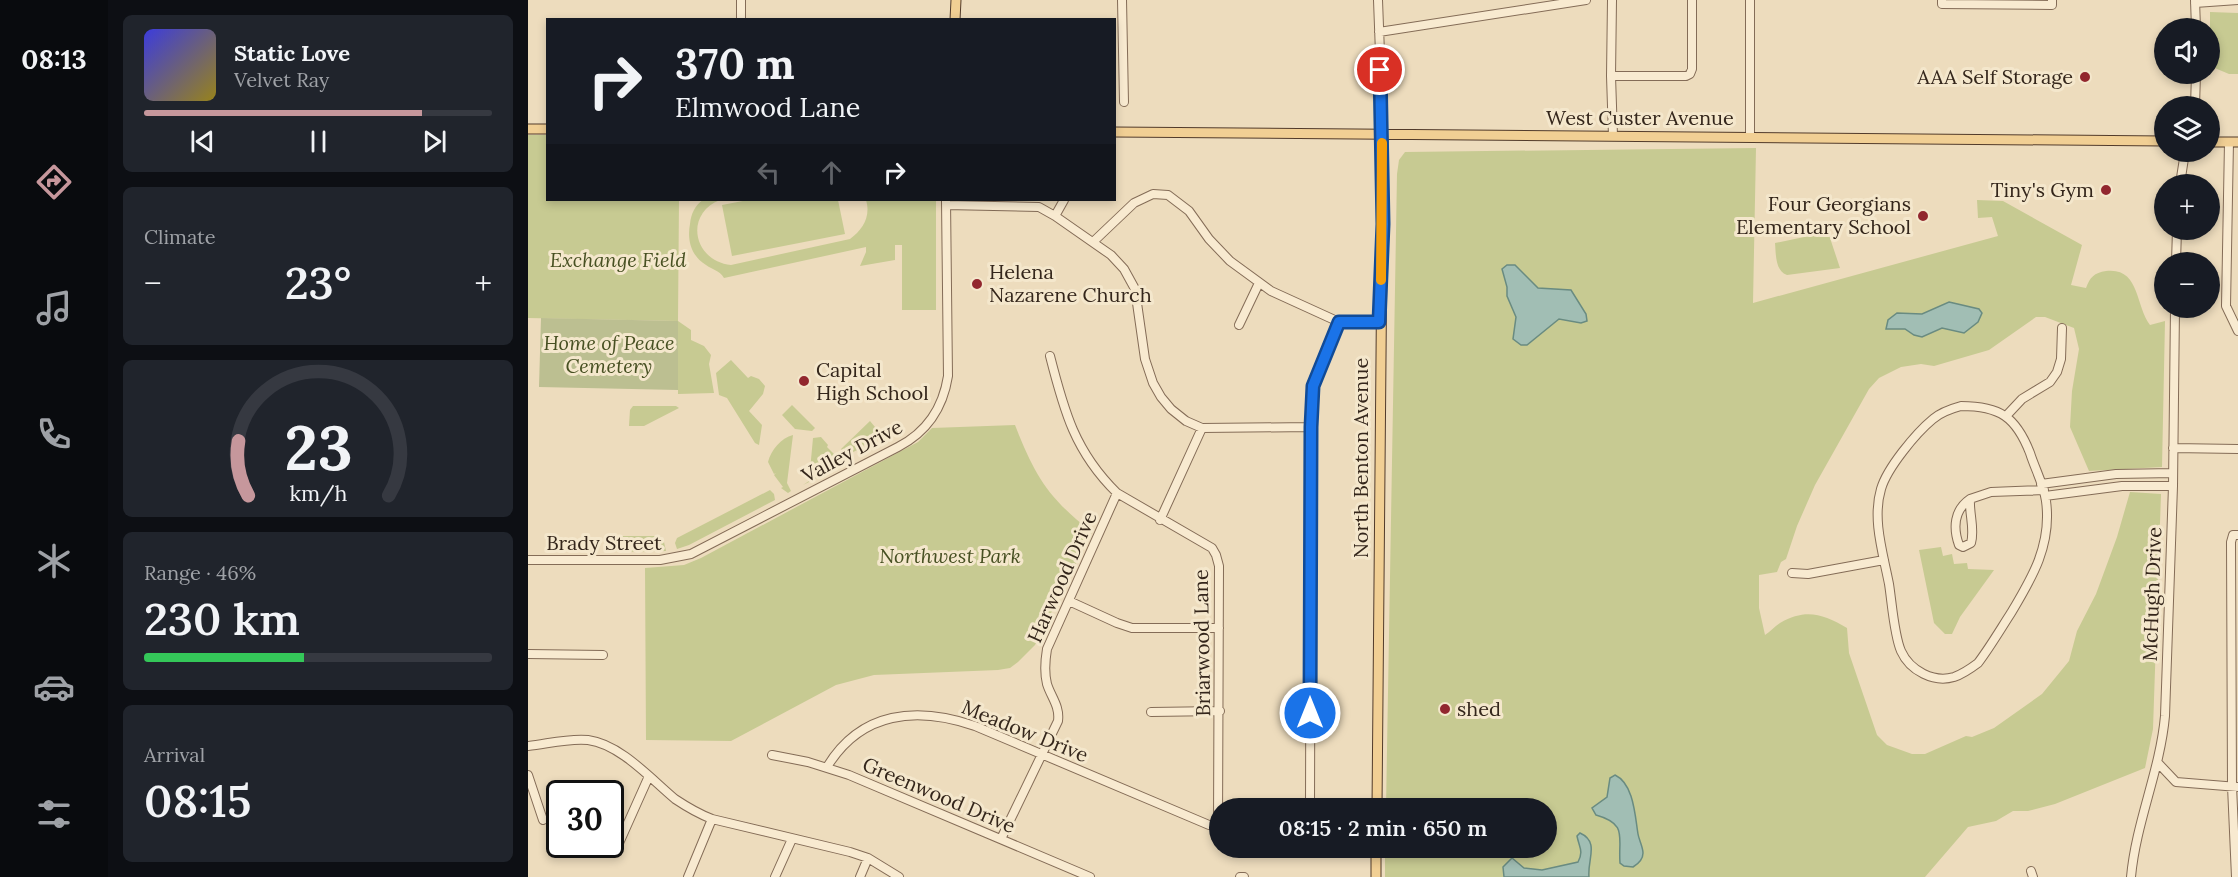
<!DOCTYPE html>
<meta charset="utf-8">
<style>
:root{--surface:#171b24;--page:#20242c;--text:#f1f3f6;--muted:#9ea1a6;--line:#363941;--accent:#c6979c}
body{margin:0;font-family:Lora,serif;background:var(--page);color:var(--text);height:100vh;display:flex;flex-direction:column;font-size:22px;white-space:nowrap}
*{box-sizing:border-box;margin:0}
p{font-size:20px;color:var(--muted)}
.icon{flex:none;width:33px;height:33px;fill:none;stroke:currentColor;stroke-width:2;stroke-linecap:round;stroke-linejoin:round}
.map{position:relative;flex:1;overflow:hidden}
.drawer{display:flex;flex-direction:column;gap:15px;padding:15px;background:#0d0f14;width:420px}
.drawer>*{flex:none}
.banner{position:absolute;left:18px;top:18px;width:570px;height:183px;border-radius:0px;box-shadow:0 3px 9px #0003;background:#171b24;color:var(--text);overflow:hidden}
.controls{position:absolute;left:1626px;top:18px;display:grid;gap:12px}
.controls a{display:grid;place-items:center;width:66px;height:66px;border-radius:50%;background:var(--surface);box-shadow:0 3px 9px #0003;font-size:30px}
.speed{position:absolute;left:18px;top:780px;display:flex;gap:12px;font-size:30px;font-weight:700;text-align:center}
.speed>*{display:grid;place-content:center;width:78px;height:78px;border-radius:50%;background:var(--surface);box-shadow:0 3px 9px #0003;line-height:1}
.speed .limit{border:3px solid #111;border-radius:9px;background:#fff;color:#111}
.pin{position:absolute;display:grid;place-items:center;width:51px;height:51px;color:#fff;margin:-26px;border:3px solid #fff;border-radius:50%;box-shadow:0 2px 6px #0007}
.me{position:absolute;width:66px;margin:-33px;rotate:0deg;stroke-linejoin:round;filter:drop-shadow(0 0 4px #0008)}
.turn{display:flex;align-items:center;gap:21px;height:126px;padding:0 30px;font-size:27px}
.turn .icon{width:78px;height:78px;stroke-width:2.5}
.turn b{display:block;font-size:42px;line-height:51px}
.lanes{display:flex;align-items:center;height:57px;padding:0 30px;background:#0003;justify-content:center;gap:30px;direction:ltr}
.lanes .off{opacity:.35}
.big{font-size:45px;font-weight:600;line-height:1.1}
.drawer .tile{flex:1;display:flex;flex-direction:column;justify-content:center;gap:9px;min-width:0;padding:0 21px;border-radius:9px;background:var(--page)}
.drawer .dial{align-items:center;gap:0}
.dial svg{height:156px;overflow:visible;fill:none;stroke:var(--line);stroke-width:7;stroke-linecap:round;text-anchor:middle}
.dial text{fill:var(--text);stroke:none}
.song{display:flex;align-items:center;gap:18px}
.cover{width:72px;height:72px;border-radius:9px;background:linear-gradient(135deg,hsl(240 70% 55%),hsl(50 70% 35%))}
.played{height:6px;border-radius:3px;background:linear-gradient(90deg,var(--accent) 80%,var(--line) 80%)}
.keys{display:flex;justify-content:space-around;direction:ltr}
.heat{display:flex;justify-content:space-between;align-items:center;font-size:33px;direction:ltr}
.charge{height:9px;border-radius:4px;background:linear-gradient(90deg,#34c759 46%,var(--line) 0)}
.trip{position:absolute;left:681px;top:798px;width:348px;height:60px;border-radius:30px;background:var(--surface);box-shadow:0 3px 9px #0003;font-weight:600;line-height:60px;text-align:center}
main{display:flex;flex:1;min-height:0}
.menu{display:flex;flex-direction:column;width:108px;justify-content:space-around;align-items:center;background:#090b0e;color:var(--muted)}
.menu .icon{width:42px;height:42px}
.menu .current{color:var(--accent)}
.menu b{font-size:27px;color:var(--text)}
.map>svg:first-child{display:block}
.green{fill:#c7ca92}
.cemetery{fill:#bcbf91}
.water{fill:#a1beb4;stroke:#698b81;stroke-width:1.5}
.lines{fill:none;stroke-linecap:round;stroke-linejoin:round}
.minor-casing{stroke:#846c57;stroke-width:10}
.major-casing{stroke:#523b2b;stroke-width:11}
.minor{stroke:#f8ead0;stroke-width:8}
.major{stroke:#f1cf94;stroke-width:9}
.route-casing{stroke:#114b97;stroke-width:15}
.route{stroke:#1a73e8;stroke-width:10}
.slow{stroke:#f59e0b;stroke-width:10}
.poi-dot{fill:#92272e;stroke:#f4e7cc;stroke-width:2}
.labels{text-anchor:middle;stroke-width:6;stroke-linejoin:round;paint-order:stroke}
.poi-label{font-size:20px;fill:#34261b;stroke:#f4e7cc;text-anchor:end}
.street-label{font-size:20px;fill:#34261b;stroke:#f4e7cc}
.park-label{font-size:20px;font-style:italic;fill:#475022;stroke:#f4e7cc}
</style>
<main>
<nav class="menu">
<b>08:13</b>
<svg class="icon current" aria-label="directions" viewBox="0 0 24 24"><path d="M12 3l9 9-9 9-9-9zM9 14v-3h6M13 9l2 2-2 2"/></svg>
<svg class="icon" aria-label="music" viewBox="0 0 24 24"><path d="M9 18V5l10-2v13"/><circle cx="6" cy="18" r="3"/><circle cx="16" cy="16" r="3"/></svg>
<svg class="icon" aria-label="phone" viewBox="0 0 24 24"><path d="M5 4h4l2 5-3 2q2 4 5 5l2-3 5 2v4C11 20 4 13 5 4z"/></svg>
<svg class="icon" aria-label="climate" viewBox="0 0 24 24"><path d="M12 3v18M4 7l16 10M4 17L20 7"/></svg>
<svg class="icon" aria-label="car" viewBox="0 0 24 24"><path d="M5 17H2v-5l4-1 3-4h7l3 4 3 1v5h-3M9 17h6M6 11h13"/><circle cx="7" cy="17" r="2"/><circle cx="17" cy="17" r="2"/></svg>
<svg class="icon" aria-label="filters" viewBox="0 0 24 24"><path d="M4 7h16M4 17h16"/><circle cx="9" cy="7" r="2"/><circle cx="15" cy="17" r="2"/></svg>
</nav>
<section class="drawer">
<div class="tile">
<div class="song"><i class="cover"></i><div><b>Static Love</b><p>Velvet Ray</p></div></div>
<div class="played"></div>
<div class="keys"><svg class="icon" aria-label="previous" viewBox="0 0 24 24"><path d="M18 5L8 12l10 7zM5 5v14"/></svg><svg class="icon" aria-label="pause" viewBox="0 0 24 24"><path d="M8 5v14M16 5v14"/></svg><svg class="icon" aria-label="next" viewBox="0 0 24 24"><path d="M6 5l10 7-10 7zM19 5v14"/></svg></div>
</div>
<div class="tile"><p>Climate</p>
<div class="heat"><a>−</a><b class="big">23°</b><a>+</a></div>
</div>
<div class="tile dial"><svg viewBox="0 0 100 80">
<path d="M14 69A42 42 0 1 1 86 69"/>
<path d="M14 69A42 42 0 0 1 9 41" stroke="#c6979c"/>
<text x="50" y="56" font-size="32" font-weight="700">23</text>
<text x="50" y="72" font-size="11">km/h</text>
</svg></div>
<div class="tile"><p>Range · 46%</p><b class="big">230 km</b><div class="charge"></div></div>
<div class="tile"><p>Arrival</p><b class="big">08:15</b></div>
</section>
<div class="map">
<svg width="1710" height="877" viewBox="0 0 1710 877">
<rect width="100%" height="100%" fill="#eddcbd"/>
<path class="green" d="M1682 12 1710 13V74H1701L1682 66Z
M0 135H19L20 200H151L150 321 163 330V340L176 346 183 355 181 364 186 393 150 394V321L0 318Z
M1228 148 1225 303 1470 236 1464 217 1450 218 1449 200 1475 201 1554 245 1543 285 1558 288C1562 277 1566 273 1578 271 1612 267 1607 305 1622 325L1637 321 1634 467 1561 471 1542 427 1544 391 1551 349 1546 328 1517 317H1508L1461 350 1406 366 1393 364 1373 367 1351 378 1341 389 1287 485 1269 526 1258 559 1253 562 1249 572 1231 575V608L1237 635C1242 632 1247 626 1252 623 1278 608 1295 614 1319 628L1321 653 1349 735 1359 745 1384 754H1397L1438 736 1444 737 1466 728 1514 694 1541 661 1549 631 1568 594 1589 537 1602 492 1633 494 1625 729 1617 768 1527 804 1500 811H1485L1468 821 1440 827 1397 877H857V848H1018V808H858L869 174 871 160 877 152Z
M175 200H192C156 214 165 261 203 265L322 239C335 230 343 216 338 200H408V310H374V245H367V260L332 266 338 252V247L196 278C191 270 185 270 178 265 163 256 159 240 162 224 163 214 167 205 175 200Z
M220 200H310L317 234 204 256 194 205Z
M1300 232 1312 268 1259 275C1247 271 1248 254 1247 243Z
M203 360 220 378 223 376 231 379 237 386 235 394 221 411 234 425 231 445 227 443 199 398 191 395 188 373Z
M264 405 287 428 284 431 267 429 254 415Z
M105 406H148L151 408 116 426H101L102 410Z
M342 421 352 433 351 439 339 445 336 444 335 447 302 464 299 473 275 485 281 481 285 438 293 437 300 445 299 447 308 456 314 451 313 449Z
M487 425C507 476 520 498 564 532L507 645 490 662 482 668 470 670 346 675 308 685 203 741 118 740 117 568 156 565 173 558 390 442 404 428Z
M265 435 259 483 263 491 260 493 253 488 255 487 246 475 248 473 246 474 240 462C243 450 253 438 265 435Z
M242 490 246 494 247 500 161 545 149 549 147 543 149 538Z
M91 536H132L136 542 138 551 91 552Z
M1413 547 1415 556 1424 554 1426 564 1439 563 1440 569 1466 570 1432 617 1424 634H1417L1406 623 1391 550Z"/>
<path class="cemetery" d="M13 318 150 321V390L11 387Z"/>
<path class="water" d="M979 265H987L1010 288 1043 290 1058 314 1059 321 1053 323 1031 319 999 345H993L985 339 988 317 979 296V287L974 269Z
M1421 302 1451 309 1454 313 1450 322 1436 333 1414 328 1394 337 1386 335 1377 329H1358L1360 320 1369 313 1394 314Z
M1087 775C1106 784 1107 816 1110 834 1111 840 1115 847 1115 853 1115 859 1110 864 1105 867L1096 866 1092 863C1090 837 1100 824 1068 815L1064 808 1079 797 1082 778Z
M1052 833C1072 842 1059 860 1061 877H976L975 867 984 858 996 868 1014 870 1050 862C1056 851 1051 847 1049 836Z"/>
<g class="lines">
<g class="minor-casing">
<path id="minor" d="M594 0 596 102
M850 0 855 133
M1084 0 1083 76 1085 136
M1222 0V137
M1414 0V4L1524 5V0
M1667 0 1668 28
M1667 3 1710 0
M213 20V0
M851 32 1058 0
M1083 76H1158L1162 74 1164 69V0
M1667 106 1668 74
M1701 142 1698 306 1710 331
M1652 184 1657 152
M418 205 511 207 527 216 583 255 596 269 607 289 617 359 625 383 633 397 643 409 658 421 674 428 783 427
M527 216 536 200
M565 242 606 203 625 194 640 195 661 211 681 239 702 261 743 291 811 322 851 323
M1648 262 1649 230
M711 325 731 283
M522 356C536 411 547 452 589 493L684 548 688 555 691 566 690 825
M1433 406C1472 406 1488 417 1502 453 1507 469 1516 485 1518 501 1524 545 1504 578 1483 613 1472 630 1462 647 1450 663 1442 669 1435 674 1426 677 1406 683 1382 671 1373 651 1366 635 1364 603 1361 584 1355 553 1344 519 1353 489 1359 468 1388 433 1405 419 1413 412 1422 409 1433 406Z
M1479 415 1494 399 1522 382 1529 372 1533 359 1534 328
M1645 448 1710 449
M1513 484 1588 474 1645 473
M1517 496 1594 486H1645
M1442 499C1441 514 1447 529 1443 543L1435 547 1431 545C1425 528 1426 510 1442 499Z
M1442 499 1463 492 1516 490
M632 520 674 428
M0 560H132L163 554 370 447C399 432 415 408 420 376L418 200
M1264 573 1280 574 1356 560
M541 601 589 623 604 628H691
M0 654 75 655
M623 712 692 711
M0 746C19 744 40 738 60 740 92 744 123 779 147 799 159 807 171 814 184 819L322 852 340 858 371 877
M244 755 280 762 321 775 562 877
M1630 763 1648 782 1710 787
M299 767C333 711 389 706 447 726L681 825H692
M0 775 15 820
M782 808 783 427 785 386 811 322
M473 839 530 721C532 706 523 697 519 684 516 672 517 661 519 649L589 493
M87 852 121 776
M1503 871 1505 877
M160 877 184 819
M247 877 264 839
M332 877 340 858
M712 877H716
M1603 877C1608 822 1632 771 1637 716L1645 486 1647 308
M1708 877 1704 786 1703 542 1705 535H1710"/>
</g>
<g class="major-casing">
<path id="major" d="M427 20 428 0
M0 129H20
M586 132 1636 141
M1682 142H1710
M849 808C850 583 851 358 855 133
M848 877V848"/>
</g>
<use href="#minor" class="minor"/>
<use href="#major" class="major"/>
</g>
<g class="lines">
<g class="route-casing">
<path id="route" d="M782 713 783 427 785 386 811 322H851L855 224 852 70"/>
</g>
<use href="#route" class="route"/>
<path class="slow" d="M853 280 854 143"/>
</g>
<g class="poi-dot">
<circle cx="1557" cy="77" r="6"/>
<circle cx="1578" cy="190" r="6"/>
<circle cx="1395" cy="216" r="6"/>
<circle cx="449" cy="284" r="6"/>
<circle cx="276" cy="381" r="6"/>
<circle cx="917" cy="709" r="6"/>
</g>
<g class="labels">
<g class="poi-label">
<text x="1545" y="84">AAA Self Storage</text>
<text x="1566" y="197">Tiny's Gym</text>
<text x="1383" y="211">Four Georgians<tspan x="1383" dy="23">Elementary School</tspan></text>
<text x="461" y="279" text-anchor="start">Helena<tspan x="461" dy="23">Nazarene Church</tspan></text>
<text x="288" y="377" text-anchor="start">Capital<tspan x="288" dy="23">High School</tspan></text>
<text x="929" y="716" text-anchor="start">shed</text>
</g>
<g class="street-label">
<text x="1112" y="125">West Custer Avenue</text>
<text transform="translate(324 451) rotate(-28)" y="7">Valley Drive</text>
<text transform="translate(833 458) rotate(-90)" y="7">North Benton Avenue</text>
<text x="76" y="550">Brady Street</text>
<text transform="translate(534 577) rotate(-66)" y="7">Harwood Drive</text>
<text transform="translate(1624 594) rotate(-88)" y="7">McHugh Drive</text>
<text transform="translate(674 643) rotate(-91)" y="7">Briarwood Lane</text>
<text transform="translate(497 731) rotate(22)" y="7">Meadow Drive</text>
<text transform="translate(411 795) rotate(23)" y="7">Greenwood Drive</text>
</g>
<g class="park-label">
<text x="90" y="267">Exchange Field</text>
<text x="81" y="350">Home of Peace<tspan x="81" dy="23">Cemetery</tspan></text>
<text x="422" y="563">Northwest Park</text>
</g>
</g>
</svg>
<div class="controls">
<a><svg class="icon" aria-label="sound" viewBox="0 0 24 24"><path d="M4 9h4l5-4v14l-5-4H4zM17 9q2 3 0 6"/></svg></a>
<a><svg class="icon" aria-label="layers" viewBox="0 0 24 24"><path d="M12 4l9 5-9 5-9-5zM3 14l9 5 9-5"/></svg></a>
<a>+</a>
<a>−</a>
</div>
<div class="speed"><div class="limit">30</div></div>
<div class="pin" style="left:852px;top:70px;background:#d93025"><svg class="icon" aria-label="arrive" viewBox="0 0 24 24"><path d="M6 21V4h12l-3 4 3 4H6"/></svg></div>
<svg class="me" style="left:782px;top:713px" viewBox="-20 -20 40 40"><circle r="17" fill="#1a73e8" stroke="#fff" stroke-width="3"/><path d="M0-11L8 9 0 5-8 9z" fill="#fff"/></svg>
<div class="trip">08:15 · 2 min · 650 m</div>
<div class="banner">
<div class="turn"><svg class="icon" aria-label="right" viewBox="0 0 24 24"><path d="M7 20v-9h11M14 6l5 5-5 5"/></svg><div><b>370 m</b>Elmwood Lane</div></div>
<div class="lanes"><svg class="icon off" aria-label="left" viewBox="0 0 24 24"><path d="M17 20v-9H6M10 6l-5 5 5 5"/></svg><svg class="icon off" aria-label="ahead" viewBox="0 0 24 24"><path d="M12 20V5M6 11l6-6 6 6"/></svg><svg class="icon" aria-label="right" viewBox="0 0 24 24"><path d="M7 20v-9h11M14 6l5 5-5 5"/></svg></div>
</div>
</div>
</main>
